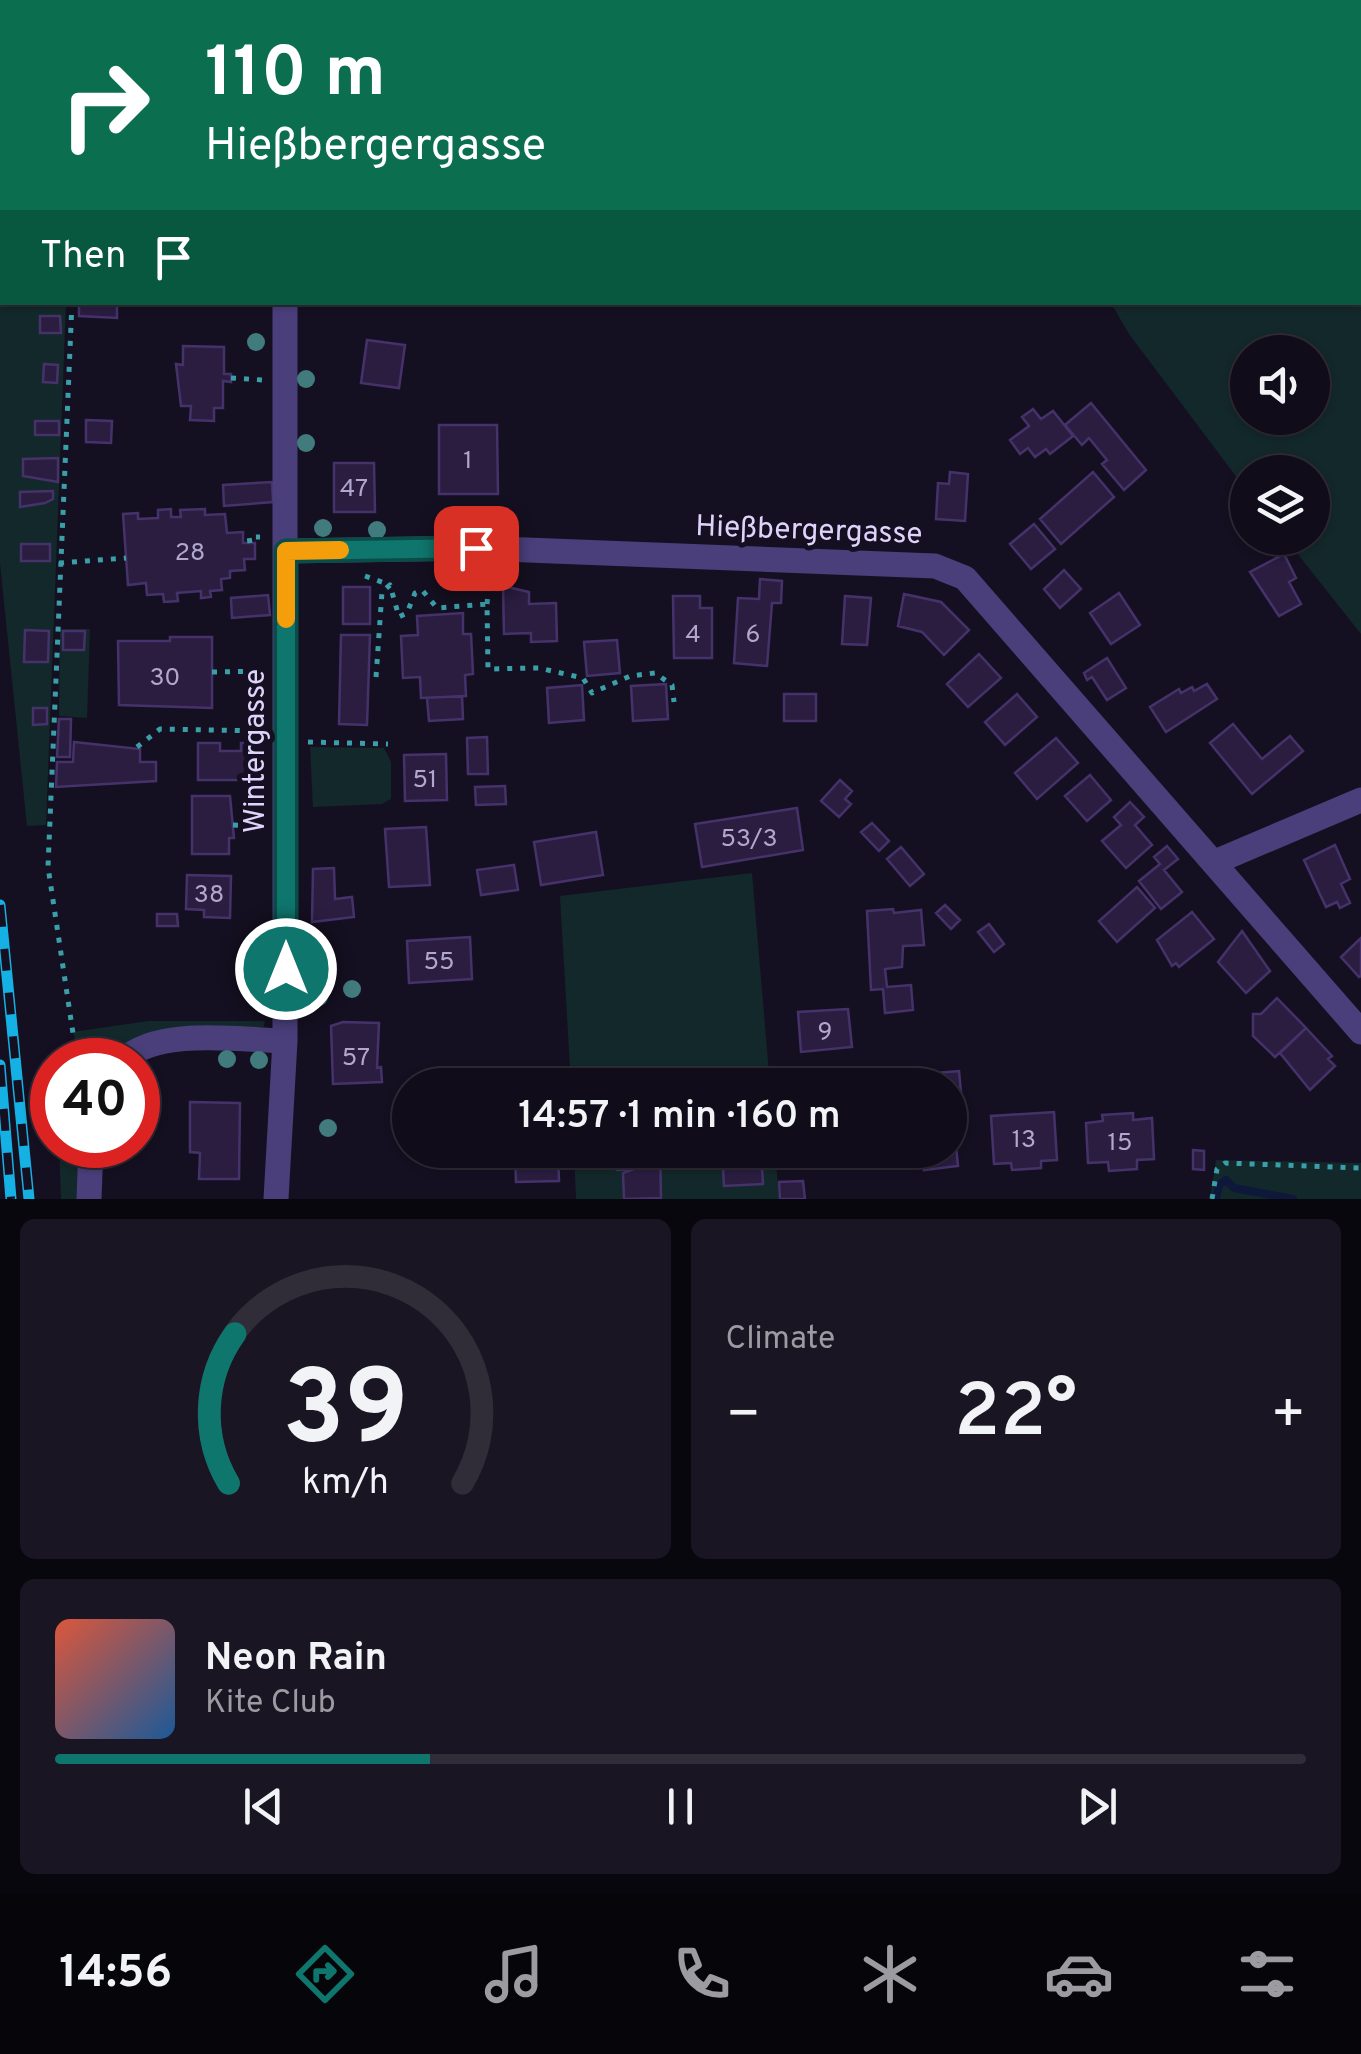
<!DOCTYPE html>
<meta charset="utf-8">
<style>
:root{--surface:#100c19;--page:#191522;--text:#f1f3f6;--muted:#9c9ba2;--line:#302c38;--accent:#0f766e}
body{margin:0;font-family:Overpass,sans-serif;background:var(--page);color:var(--text);height:100vh;display:flex;flex-direction:column;font-size:38px;white-space:nowrap}
*{box-sizing:border-box;margin:0}
p{font-size:32px;color:var(--muted)}
.icon{flex:none;width:55px;height:55px;fill:none;stroke:currentColor;stroke-width:2;stroke-linecap:round;stroke-linejoin:round}
.map{position:relative;height:1199px;overflow:hidden}
.details{display:flex;flex-direction:column;gap:20px;padding:20px;background:#09070e;flex:1}
.details>*{flex:none}
.hud{position:absolute;left:0px;top:0px;width:1362px;height:305px;box-shadow:0 2px 8px #0004,0 0 0 2px var(--line);background:#0b6e4f;color:#fff;overflow:hidden}
.fabs{position:absolute;left:1230px;top:335px;display:grid;gap:20px}
.fabs a{display:grid;place-items:center;width:100px;height:100px;border-radius:50%;background:var(--surface);box-shadow:0 2px 8px #0004,0 0 0 2px var(--line);font-size:50px}
.speed{position:absolute;left:30px;top:1038px;display:flex;gap:20px;font-size:50px;font-weight:700;text-align:center}
.speed>*{display:grid;place-content:center;width:130px;height:130px;border-radius:50%;background:var(--surface);box-shadow:0 2px 8px #0004,0 0 0 2px var(--line);line-height:1}
.speed .limit{border:15px solid #d22;background:#fff;color:#111}
.pin{position:absolute;display:grid;place-items:center;width:85px;height:85px;color:#fff;margin:-42px;border-radius:20px;box-shadow:0 5px 15px #0006}
.me{position:absolute;width:110px;margin:-55px;rotate:0deg;stroke-linejoin:round;filter:drop-shadow(0 0 8px #0008)}
.turn{display:flex;align-items:center;gap:35px;height:210px;padding:0 40px;font-size:45px}
.turn .icon{width:130px;height:130px;stroke-width:2.5}
.turn b{display:block;font-size:70px;line-height:85px}
.then{display:flex;align-items:center;height:95px;padding:0 40px;background:#0003;gap:20px;font-size:38px}
.big{font-size:75px;font-weight:600;line-height:1.1}
.details .tile{flex:1;display:flex;flex-direction:column;justify-content:center;gap:15px;min-width:0;padding:0 35px;border-radius:15px;background:var(--page)}
.details .dial{align-items:center;gap:0}
.dial svg{height:260px;overflow:visible;fill:none;stroke:var(--line);stroke-width:7;stroke-linecap:round;text-anchor:middle}
.dial text{fill:var(--text);stroke:none}
.song{display:flex;align-items:center;gap:30px}
.cover{width:120px;height:120px;border-radius:15px;background:linear-gradient(135deg,hsl(10 70% 55%),hsl(210 70% 35%))}
.played{height:10px;border-radius:5px;background:linear-gradient(90deg,var(--accent) 30%,var(--line) 30%)}
.keys{display:flex;justify-content:space-around;direction:ltr}
.heat{display:flex;justify-content:space-between;align-items:center;font-size:55px;direction:ltr}
.details .tiles{flex:1;display:grid;gap:20px;grid-template-columns:1fr 1fr}
.tile:last-child{grid-column:span 2}
.trip{position:absolute;left:392px;top:1068px;width:575px;height:100px;border-radius:50px;background:var(--surface);box-shadow:0 2px 8px #0004,0 0 0 2px var(--line);font-weight:600;line-height:100px;text-align:center}
.dock{display:flex;height:160px;justify-content:space-around;align-items:center;background:#06050a;color:var(--muted)}
.dock .icon{width:70px;height:70px}
.dock .selected{color:var(--accent)}
.dock b{font-size:45px;color:var(--text)}
.map>svg:first-child{display:block}
.green{fill:#13282a;fill-rule:evenodd}
.lines{fill:none;stroke-linecap:round;stroke-linejoin:round}
.stream{stroke:#0e183b;stroke-width:8}
.building{fill:#2a1d40;stroke:#45326a;stroke-width:2.5}
.path{stroke:#3a9fa8;stroke-width:5;stroke-dasharray:5 8;stroke-linecap:butt}
.minor{stroke:#4a3f7b;stroke-width:25}
.rail-casing{stroke:#16b1e4;stroke-width:11}
.rail{stroke:#151021;stroke-width:8;stroke-dasharray:22;stroke-linecap:butt}
.tree{fill:#427b7d}
.route-casing{stroke:#0a4d48;stroke-width:25}
.route{stroke:#0f766e;stroke-width:18}
.slow{stroke:#f59e0b;stroke-width:18}
.labels{text-anchor:middle;stroke-width:10;stroke-linejoin:round;paint-order:stroke}
.number-label{font-size:25px;fill:#b1a6cc}
.street-label{font-size:30px;fill:#ded4fb;stroke:#151021}
</style>
<div class="map">
<svg width="1361" height="1199" viewBox="0 0 1361 1199">
<rect width="100%" height="100%" fill="#151021"/>
<path class="green" d="M988 0H1361V634L1285 538H1312V472H1248L1247 491 1129 334 1111 303 1360 302V2ZM1248 352H1312V418H1248Z
M0 256 2 302 66 303 46 825 27 826 0 563Z
M60 629H90L87 718 59 716Z
M310 747 384 748 391 762V799L382 804 313 807Z
M752 873 770 1085H571L560 896Z
M148 1021H265L264 1027 147 1034 103 1060H81L73 1032Z
M59 1145H79L78 1199H61Z
M574 1150H775L779 1199H576Z
M1216 1160 1361 1163V1199H1210Z"/>
<g class="lines">
<path class="stream" d="M1216 1199 1219 1185 1226 1180 1234 1188 1293 1199"/>
</g>
<path class="building" d="M79 302H117V318L79 316Z
M40 316H60L61 333H40Z
M367 340 405 345 399 388 361 383Z
M183 346 224 347V374H231V382L223 381V408H214V421L190 420 191 406H181L176 364 183 365Z
M44 364 58 365 57 383 43 382Z
M1091 403 1146 470 1124 490 1102 464 1107 460 1089 438 1082 445 1065 425Z
M1033 409 1041 419 1053 411 1073 436 1050 454 1046 449 1035 457 1028 448 1020 454 1010 440 1029 426 1022 417Z
M86 420 112 421 111 443 86 442Z
M35 421H59V435H35Z
M439 425H497L498 494H439Z
M58 458V482L23 476V459Z
M334 463H374L375 512H334Z
M950 472 968 474 965 521 936 519 938 483 949 484Z
M1093 472 1114 497 1061 544 1040 519Z
M272 482 273 502 224 506 223 485Z
M53 491V499L45 503 20 507V492Z
M171 509V517H181L180 510 205 509V515L225 514 227 533 243 532V543H255V559H244L245 570 230 571V578L221 579 222 590 210 591 211 597 201 598V591L177 593 178 601 164 602 163 594 147 595 146 583 128 585 123 514 138 513V519L158 518V510Z
M1034 524 1055 549 1031 569 1010 544Z
M21 544H50V561H21Z
M1284 554 1296 578 1289 582 1301 604 1279 616 1250 572Z
M1064 570 1081 589 1060 608 1044 589Z
M760 579 782 581 781 603H772L767 666 734 663 738 598 759 599Z
M503 586 529 592V604L556 603 557 641 531 642V633L504 634Z
M343 587H370V624H343Z
M1119 593 1140 625 1111 644 1090 613Z
M904 594 941 602 969 630 944 655 922 632 898 626Z
M268 595 270 615 232 618 231 598Z
M673 596H700V608H712V658H674Z
M845 596 871 598 867 645 842 644Z
M463 613V634H471L473 674 465 675 466 696 421 698 420 677 403 678 401 636 418 635 417 616Z
M25 630 49 631 48 662H24Z
M63 631H85L84 650H63Z
M341 635H370L367 725 339 724Z
M170 637H212V708L119 705 118 641H170Z
M617 640 620 673 587 676 584 642Z
M979 654 1001 678 968 707 947 684Z
M1107 658 1126 688 1107 700 1092 677 1087 680 1084 673Z
M666 684 668 719 633 721 631 686Z
M1207 684 1217 699 1166 732 1150 707 1179 689 1181 693 1192 687 1194 691Z
M582 685 584 720 549 723 547 688Z
M784 694H816V721H784Z
M1017 694 1037 717 1005 745 985 722Z
M462 696 463 719 429 721 427 698Z
M33 708H47V724L33 725Z
M59 719H71L70 757H57Z
M1233 724 1262 759 1290 736 1303 751 1252 794 1210 743Z
M487 737 488 774H468L467 738Z
M1056 738 1078 763 1037 799 1015 773Z
M74 742 140 749V762H156V781L56 787 57 762H73Z
M198 743H220V751H241V743H263V780H198Z
M446 754 447 800 405 801 404 755Z
M1090 775 1111 800 1087 821 1065 796Z
M840 780 852 791 845 799 851 804 839 817 821 801Z
M505 786 506 804 476 805 475 787Z
M192 796H230L234 838H229V854H192Z
M1130 802 1144 817 1135 825 1152 845 1126 868 1102 841 1121 825 1114 817Z
M797 808 803 850 702 867 695 824Z
M872 823 889 841 879 851 861 832Z
M426 827 430 885 389 887 385 829Z
M596 832 603 875 541 885 534 842Z
M1335 845 1350 879 1341 884 1350 903 1340 908 1337 902 1326 907 1304 860Z
M1167 846 1178 859 1164 870 1182 892 1161 909 1139 881 1160 864 1154 857Z
M901 847 924 874 910 886 887 859Z
M514 865 518 890 481 895 477 870Z
M334 868 335 899 352 897 354 917 312 922 313 869Z
M187 875 231 876 230 918 204 917V910L186 909Z
M1137 887 1155 908 1117 942 1099 921Z
M945 905 960 920 951 929 936 913Z
M893 909 894 913 921 910 924 945 903 946 902 967 885 969 887 987 911 985 913 1010 885 1013 883 989 871 990 867 911Z
M1192 912 1214 939 1179 967 1176 963 1172 966 1157 940Z
M157 914H177L178 926H157Z
M989 924 1004 944 994 952 978 932Z
M1242 931 1270 971 1246 993 1218 962Z
M470 937 472 979 409 983 407 941Z
M1361 938V976L1359 977 1341 957Z
M1277 998 1306 1028 1275 1057 1253 1036V1014H1261Z
M848 1009 852 1047 801 1052 798 1012Z
M343 1022 379 1023 377 1068 381 1067 382 1082 333 1084 331 1026Z
M1306 1028 1332 1056 1328 1059 1335 1066 1310 1090 1280 1053Z
M959 1071 962 1103 950 1104V1085H925L924 1074Z
M190 1102 240 1103 239 1179H199L200 1153 190 1152Z
M950 1104H957L960 1134 950 1135Z
M1054 1112 1057 1160 1041 1161V1168L1012 1170 1011 1163 994 1164 991 1116Z
M1133 1113V1120L1152 1118 1154 1159 1137 1160V1169L1109 1171 1108 1162 1088 1163 1086 1123 1103 1121 1102 1115Z
M950 1135H955L958 1166 924 1170 922 1150H950Z
M515 1150H558L559 1181 516 1182Z
M616 1150H660L661 1198 624 1199 623 1173 634 1169 617 1170Z
M722 1150H761L763 1184 724 1186Z
M1193 1150 1204 1151V1170L1193 1169Z
M803 1181 805 1199H780L779 1182Z"/>
<g class="lines">
<path class="path" d="M72 302 48 867 77 1060
M231 378 263 380
M250 543 249 537H260
M59 563 126 558
M365 576 390 585
M487 604 490 571
M212 672 263 671
M376 677 382 592 390 585 399 617 407 613 415 593 422 590 437 608 487 604 488 669 539 668 583 678 592 693 630 676 655 673 672 685 674 702
M308 742 388 744
M137 747 160 729 263 731
M233 825 260 826
M1212 1199 1217 1169 1225 1163 1361 1168"/>
<path class="minor" d="M274 0V2
M0 244H2
M287 551 476 548 935 566 965 578 1361 1032
M1215 862 1361 800
M124 1060C157 1027 242 1040 285 1041
M89 1199 91 1145
M276 1199 285 1041V302"/>
<g class="rail-casing">
<path id="rail" d="M0 905 29 1199
M0 1065 11 1199"/>
</g>
<use href="#rail" class="rail"/>
</g>
<g class="tree">
<circle cx="256" cy="342" r="9"/>
<circle cx="306" cy="379" r="9"/>
<circle cx="306" cy="443" r="9"/>
<circle cx="323" cy="528" r="9"/>
<circle cx="377" cy="530" r="9"/>
<circle cx="352" cy="989" r="9"/>
<circle cx="319" cy="997" r="9"/>
<circle cx="227" cy="1059" r="9"/>
<circle cx="259" cy="1060" r="9"/>
<circle cx="328" cy="1128" r="9"/>
</g>
<g class="lines">
<g class="route-casing">
<path id="route" d="M286 969V551L476 548"/>
</g>
<use href="#route" class="route"/>
<path class="slow" d="M286 619V551L340 550"/>
</g>
<g class="labels">
<g class="number-label">
<text x="468" y="468">1</text>
<text x="354" y="496">47</text>
<text x="190" y="560">28</text>
<text x="693" y="642">4</text>
<text x="753" y="642">6</text>
<text x="165" y="685">30</text>
<text x="425" y="787">51</text>
<text x="749" y="846">53/3</text>
<text x="209" y="902">38</text>
<text x="439" y="969">55</text>
<text x="825" y="1039">9</text>
<text x="356" y="1065">57</text>
<text x="1024" y="1147">13</text>
<text x="1120" y="1150">15</text>
</g>
<g class="street-label">
<text transform="translate(809 529) rotate(2)" y="10">Hießbergergasse</text>
<text transform="translate(254 751) rotate(-90)" y="10">Wintergasse</text>
</g>
</g>
</svg>
<div class="fabs">
<a><svg class="icon" aria-label="sound" viewBox="0 0 24 24"><path d="M4 9h4l5-4v14l-5-4H4zM17 9q2 3 0 6"/></svg></a>
<a><svg class="icon" aria-label="layers" viewBox="0 0 24 24"><path d="M12 4l9 5-9 5-9-5zM3 14l9 5 9-5"/></svg></a>
</div>
<div class="speed"><div class="limit">40</div></div>
<div class="pin" style="left:476px;top:548px;background:#d93025"><svg class="icon" aria-label="arrive" viewBox="0 0 24 24"><path d="M6 21V4h12l-3 4 3 4H6"/></svg></div>
<svg class="me" style="left:286px;top:969px" viewBox="-20 -20 40 40"><circle r="17" fill="#0f766e" stroke="#fff" stroke-width="3"/><path d="M0-11L8 9 0 5-8 9z" fill="#fff"/></svg>
<div class="trip">14:57 · 1 min · 160 m</div>
<div class="hud">
<div class="turn"><svg class="icon" aria-label="right" viewBox="0 0 24 24"><path d="M7 20v-9h11M14 6l5 5-5 5"/></svg><div><b>110 m</b>Hießbergergasse</div></div>
<div class="then">Then<svg class="icon" aria-label="arrive" viewBox="0 0 24 24"><path d="M6 21V4h12l-3 4 3 4H6"/></svg></div>
</div>
</div>
<section class="details">
<div class="tiles">
<div class="tile dial"><svg viewBox="0 0 100 80">
<path d="M14 69A42 42 0 1 1 86 69"/>
<path d="M14 69A42 42 0 0 1 16 23" stroke="#0f766e"/>
<text x="50" y="56" font-size="32" font-weight="700">39</text>
<text x="50" y="72" font-size="11">km/h</text>
</svg></div>
<div class="tile"><p>Climate</p>
<div class="heat"><a>−</a><b class="big">22°</b><a>+</a></div>
</div>
<div class="tile">
<div class="song"><i class="cover"></i><div><b>Neon Rain</b><p>Kite Club</p></div></div>
<div class="played"></div>
<div class="keys"><svg class="icon" aria-label="previous" viewBox="0 0 24 24"><path d="M18 5L8 12l10 7zM5 5v14"/></svg><svg class="icon" aria-label="pause" viewBox="0 0 24 24"><path d="M8 5v14M16 5v14"/></svg><svg class="icon" aria-label="next" viewBox="0 0 24 24"><path d="M6 5l10 7-10 7zM19 5v14"/></svg></div>
</div>
</div>
</section>
<nav class="dock">
<b>14:56</b>
<svg class="icon selected" aria-label="directions" viewBox="0 0 24 24"><path d="M12 3l9 9-9 9-9-9zM9 14v-3h6M13 9l2 2-2 2"/></svg>
<svg class="icon" aria-label="music" viewBox="0 0 24 24"><path d="M9 18V5l10-2v13"/><circle cx="6" cy="18" r="3"/><circle cx="16" cy="16" r="3"/></svg>
<svg class="icon" aria-label="phone" viewBox="0 0 24 24"><path d="M5 4h4l2 5-3 2q2 4 5 5l2-3 5 2v4C11 20 4 13 5 4z"/></svg>
<svg class="icon" aria-label="climate" viewBox="0 0 24 24"><path d="M12 3v18M4 7l16 10M4 17L20 7"/></svg>
<svg class="icon" aria-label="car" viewBox="0 0 24 24"><path d="M5 17H2v-5l4-1 3-4h7l3 4 3 1v5h-3M9 17h6M6 11h13"/><circle cx="7" cy="17" r="2"/><circle cx="17" cy="17" r="2"/></svg>
<svg class="icon" aria-label="filters" viewBox="0 0 24 24"><path d="M4 7h16M4 17h16"/><circle cx="9" cy="7" r="2"/><circle cx="15" cy="17" r="2"/></svg>
</nav>
